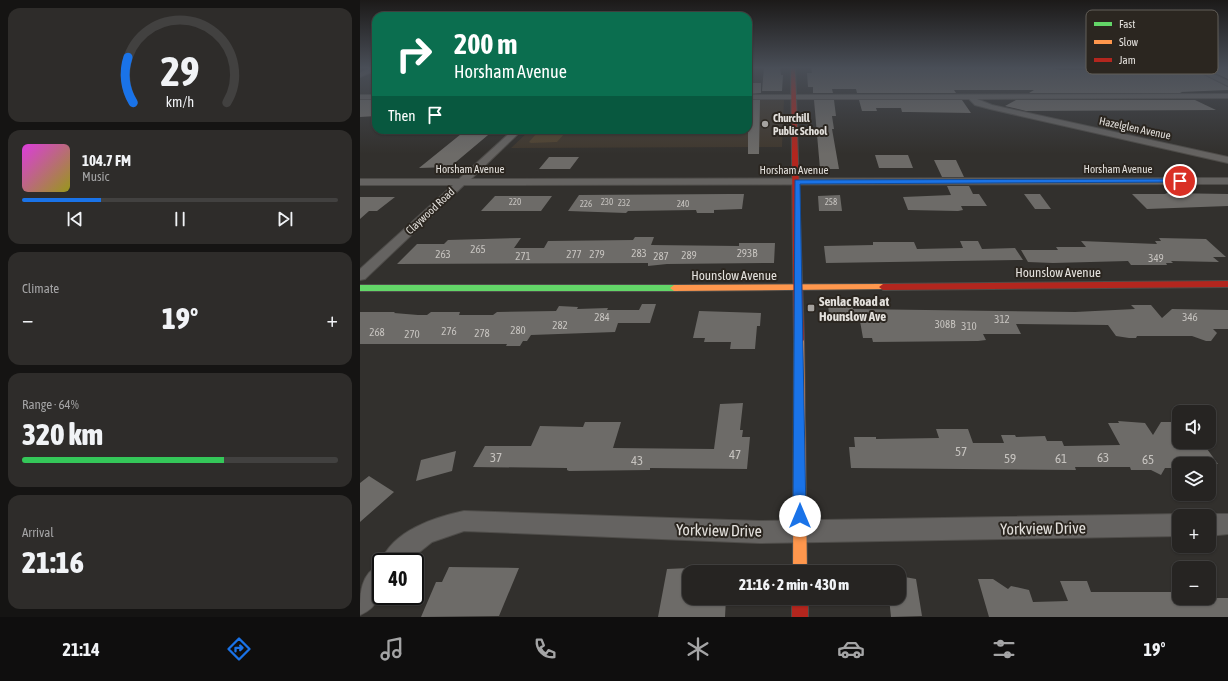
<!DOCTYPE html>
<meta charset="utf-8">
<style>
:root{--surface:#262422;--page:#2e2c2a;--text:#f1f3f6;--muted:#a4a4a5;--line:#424140;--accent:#1a73e8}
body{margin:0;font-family:"Asap Condensed",sans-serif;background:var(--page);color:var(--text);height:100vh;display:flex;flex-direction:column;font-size:15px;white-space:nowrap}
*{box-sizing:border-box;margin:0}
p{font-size:13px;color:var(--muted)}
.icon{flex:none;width:22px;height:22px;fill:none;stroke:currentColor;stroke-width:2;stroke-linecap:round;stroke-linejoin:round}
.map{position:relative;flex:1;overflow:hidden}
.sheet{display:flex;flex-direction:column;gap:8px;padding:8px;background:#151413;width:360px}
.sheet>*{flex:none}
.guide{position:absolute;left:12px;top:12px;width:380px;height:122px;border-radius:12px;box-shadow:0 1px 3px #0004,0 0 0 1px var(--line);background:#0b6e4f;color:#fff;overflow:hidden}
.buttons{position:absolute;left:812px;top:405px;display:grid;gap:8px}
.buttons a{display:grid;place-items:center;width:44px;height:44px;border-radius:8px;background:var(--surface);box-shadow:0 1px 3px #0004,0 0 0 1px var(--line);font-size:20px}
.speed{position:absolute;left:12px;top:553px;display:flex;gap:8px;font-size:20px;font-weight:700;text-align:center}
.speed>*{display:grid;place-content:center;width:52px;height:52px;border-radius:50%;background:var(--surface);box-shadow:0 1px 3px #0004,0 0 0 1px var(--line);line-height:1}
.speed .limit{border:2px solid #111;border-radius:6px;background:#fff;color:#111}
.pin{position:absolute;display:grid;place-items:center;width:34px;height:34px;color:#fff;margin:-17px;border:2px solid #fff;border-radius:50%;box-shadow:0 1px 4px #0007}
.me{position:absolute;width:44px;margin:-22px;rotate:0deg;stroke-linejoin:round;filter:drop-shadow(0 0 3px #0008)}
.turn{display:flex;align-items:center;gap:14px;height:84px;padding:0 16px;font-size:18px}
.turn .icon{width:52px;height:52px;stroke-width:2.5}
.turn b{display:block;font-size:28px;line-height:34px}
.then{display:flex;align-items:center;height:38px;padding:0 16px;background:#0003;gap:8px;font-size:15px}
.big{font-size:30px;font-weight:800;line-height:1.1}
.sheet .widget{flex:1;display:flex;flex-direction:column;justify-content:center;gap:6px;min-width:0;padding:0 14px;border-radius:12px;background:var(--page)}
.sheet .dial{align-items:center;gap:0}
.dial svg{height:104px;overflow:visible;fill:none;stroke:var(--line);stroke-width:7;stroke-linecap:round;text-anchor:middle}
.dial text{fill:var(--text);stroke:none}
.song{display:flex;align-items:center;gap:12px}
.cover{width:48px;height:48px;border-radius:6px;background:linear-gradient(135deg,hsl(300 70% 55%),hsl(60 70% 35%))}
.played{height:4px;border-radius:2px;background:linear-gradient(90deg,var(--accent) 25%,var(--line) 25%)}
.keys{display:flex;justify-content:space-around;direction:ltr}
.heat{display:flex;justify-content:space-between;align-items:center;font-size:22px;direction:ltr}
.charge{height:6px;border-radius:3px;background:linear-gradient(90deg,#34c759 64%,var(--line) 0)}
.trip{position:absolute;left:322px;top:565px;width:224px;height:40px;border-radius:12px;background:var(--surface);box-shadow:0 1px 3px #0004,0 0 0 1px var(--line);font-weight:800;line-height:40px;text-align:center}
.tab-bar{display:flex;height:64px;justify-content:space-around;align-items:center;background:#0f0e0e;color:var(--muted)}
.tab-bar .icon{width:28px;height:28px}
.tab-bar .selected{color:var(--accent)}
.tab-bar b{font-size:18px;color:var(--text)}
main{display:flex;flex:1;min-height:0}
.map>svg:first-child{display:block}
.built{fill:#40382e}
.green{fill:#514431}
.building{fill:#6d6b68}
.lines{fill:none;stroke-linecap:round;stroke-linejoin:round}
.street-casing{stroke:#4e4c49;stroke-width:2}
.fast-casing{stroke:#4e4c49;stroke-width:2}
.slow-casing{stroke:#4e4c49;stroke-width:2}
.jam-casing{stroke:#4e4c49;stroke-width:2}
.street{fill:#656361;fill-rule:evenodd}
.fast{fill:#63d668;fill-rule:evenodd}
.slow{fill:#ff974d;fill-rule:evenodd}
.jam{fill:#b3261e;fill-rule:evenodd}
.route{fill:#1a73e8;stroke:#114b97}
.poi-dot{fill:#a5a29f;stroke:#2b2620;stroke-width:1.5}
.labels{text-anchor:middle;stroke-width:4;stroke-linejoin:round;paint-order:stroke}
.far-number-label{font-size:9px;fill:#c6c3bf}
.far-poi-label{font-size:11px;font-weight:bold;fill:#e3e0dc;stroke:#2b2620;text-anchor:start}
.far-street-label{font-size:11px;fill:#e3e0dc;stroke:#2b2620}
.number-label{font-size:11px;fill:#c6c3bf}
.street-label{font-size:13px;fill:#e3e0dc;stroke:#2b2620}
.poi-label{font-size:13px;font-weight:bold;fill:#e3e0dc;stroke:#2b2620;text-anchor:start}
.near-number-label{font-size:13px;fill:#c6c3bf}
.near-street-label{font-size:16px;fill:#e3e0dc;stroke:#2b2620}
.key{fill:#2b2620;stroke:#625e58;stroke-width:1}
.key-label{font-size:11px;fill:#e3e0dc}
</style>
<main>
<section class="sheet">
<div class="widget dial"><svg viewBox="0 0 100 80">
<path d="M14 69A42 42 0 1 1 86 69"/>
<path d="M14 69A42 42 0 0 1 10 34" stroke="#1a73e8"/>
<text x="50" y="56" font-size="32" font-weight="700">29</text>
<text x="50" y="72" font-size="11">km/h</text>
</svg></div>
<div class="widget">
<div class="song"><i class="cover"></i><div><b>104.7 FM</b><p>Music</p></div></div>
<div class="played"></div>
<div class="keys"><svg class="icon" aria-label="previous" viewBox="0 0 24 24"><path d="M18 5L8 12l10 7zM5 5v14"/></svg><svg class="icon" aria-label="pause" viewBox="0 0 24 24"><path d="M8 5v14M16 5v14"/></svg><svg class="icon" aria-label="next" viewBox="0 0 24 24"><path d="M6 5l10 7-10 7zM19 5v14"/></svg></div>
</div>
<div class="widget"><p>Climate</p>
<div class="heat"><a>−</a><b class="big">19°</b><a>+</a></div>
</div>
<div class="widget"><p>Range · 64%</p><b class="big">320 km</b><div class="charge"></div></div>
<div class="widget"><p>Arrival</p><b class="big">21:16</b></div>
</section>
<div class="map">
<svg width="868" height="617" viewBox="0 0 868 617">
<rect width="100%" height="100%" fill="#32302d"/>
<path class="built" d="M388 100H424L422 147 151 148 170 130H388Z"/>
<path class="green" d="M176 130H265L263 133H205L197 142 171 143 169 142 176 134 172 133Z"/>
<path class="building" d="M404 67H420L421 75H423L422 91H402Z
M451 67H689L699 70H735L738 72 753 67H829L868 87V90L820 92 822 93H669L674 90H594L596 93H497L496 89H472L473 93H453V87H448L447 73H452Z
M842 67H863L868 70V79Z
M388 83H401V93L388 94Z
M0 100H16V116L0 117Z
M388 100H400L399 154H388Z
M454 100H474L476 116H472L474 129H472L479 169H460Z
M499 100H602L611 113 549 112H542L541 108H516L517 111H502Z
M656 100H835L856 110 666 111 645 106Z
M106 130H134L90 167 59 168Z
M515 155H548L553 168H519Z
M189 157H219L210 169H179Z
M574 160H596L604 177H582Z
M587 186H609L613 194H619L627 206H601L603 210 598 211 548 210 543 197 591 195Z
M805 193 868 194V206L787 209 772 194H807Z
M368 194H384L382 209 354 210V213H337L336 210 268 211 266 213 208 211 219 195Z
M664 194H680L691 209H675Z
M480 195 482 211H459L458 196Z
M135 196H192L181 211H121Z
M0 197H35L17 211H9L0 219Z
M275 237H294L291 245 379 246V243H415L414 263 307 264 288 266V263L37 264 57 244H84L88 240 161 238 154 248H184L188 241 273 240Z
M799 238 846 239 866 257H853L859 262 811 261 813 263H806L807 265H771L768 261 693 263 668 262 661 250H698L696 247H726L721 241 797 244 795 241H801Z
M600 241H618L622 249 655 248 663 260 466 263 464 246 513 245V242H554L557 249 603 248Z
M282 304H296L290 323H258L255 332 171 335 167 341H163L160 346H146L147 344H0V312H35L34 313 58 315H67L71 312H100L99 315H133L137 312 196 311 199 306 218 307 217 309 248 308 247 310H279Z
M492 304 493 309 715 312 775 309 771 305H791L802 318 812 309 868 310V329H853L857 333 851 341H846L832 336H777L776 338H769L756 336 748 325 656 324 661 334H623L626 340 618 341 513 342 512 338H503L500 321 470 322 468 305Z
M339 311 401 313 400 326H397L395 349H370L371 342H344L345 338H333Z
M383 403 380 430H383L382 437H390L387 469 290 468V470L209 471 207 470V468L113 467 125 446H171L180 426 223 427 225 422H261L253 448 354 449 360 404Z
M758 421 785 423 793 435 801 422H814L819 425V442H842L858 464H811L814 468H805L801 475 791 470H771L770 467H715L716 470 491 468 489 447H495L494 437H516V439L579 438 576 429H608L613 443H644L641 435H655L656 437 685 436 687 441H702L704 446 760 445 748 423H759Z
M96 451 92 471 56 481 61 460Z
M9 476 34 492 0 522V483Z
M89 567 159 568 139 616 61 617 76 582H82Z
M329 568V598H366L365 617H298L307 569Z
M539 576 556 579 562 616 531 617 529 598H539Z
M618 579H633L648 589 651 586 669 590 673 602 708 601 700 581H727L731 592H819V598H868V617H629Z"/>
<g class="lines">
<g class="street-casing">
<path id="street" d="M12 67H16V70L0 77V73Z
M830 67H838L868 81V86Z
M868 94V98L617 99 632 105 868 157V163L630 109 615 105 609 99H388V95Z
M0 95H16V99H0Z
M153 130H162L111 179 868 178V184L104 185 5 279 0 280V269L93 185H0V179H99Z
M104 511 399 521 819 514 823 516H819V536L399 543 104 531 72 542 47 562H21C32 531 75 517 104 511Z
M849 514H868V534L849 536V516H845Z
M21 564C21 585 24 605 0 615 0 593 0 574 21 564Z"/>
</g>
<g class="fast-casing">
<path id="fast" d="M0 285H314L318 288 314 291H0Z"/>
</g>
<g class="slow-casing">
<path id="slow" d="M523 284 526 285 527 287 526 289 314 291 310 288 314 285Z
M439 337 442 338 444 340 447 572H433L434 340 436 338Z"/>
</g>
<g class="jam-casing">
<path id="jam" d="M431 67H435L444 340 442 342H436L434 340Z
M868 281V287L523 290 519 287 523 284Z
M432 598H448V617H432Z"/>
</g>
<use href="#street" class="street"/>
<use href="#fast" class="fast"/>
<use href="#slow" class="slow"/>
<use href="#jam" class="jam"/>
</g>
<linearGradient id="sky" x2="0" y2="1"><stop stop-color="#1c1a19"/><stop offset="0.44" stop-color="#494e57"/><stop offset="1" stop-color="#494e57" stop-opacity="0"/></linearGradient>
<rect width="868" height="154" fill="url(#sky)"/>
<path class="route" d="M820 179 823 180V182L440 184 446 516 444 521 440 523 435 521 433 516 435 180Z"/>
<g class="poi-dot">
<circle cx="405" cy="124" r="4"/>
<rect x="447" y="304" width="8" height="8" rx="2"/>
</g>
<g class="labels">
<g class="far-number-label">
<text x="155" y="205">220</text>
<text x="247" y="205">230</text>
<text x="471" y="205">258</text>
<text x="264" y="206">232</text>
<text x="226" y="207">226</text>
<text x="323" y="207">240</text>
</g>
<g class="far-poi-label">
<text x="413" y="122">Churchill<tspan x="413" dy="13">Public School</tspan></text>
</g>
<g class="far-street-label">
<text transform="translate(775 128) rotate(12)" y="4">Hazelglen Avenue</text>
<text x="110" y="173">Horsham Avenue</text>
<text x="758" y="173">Horsham Avenue</text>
<text x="434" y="174">Horsham Avenue</text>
<text transform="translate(70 211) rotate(-43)" y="4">Claywood Road</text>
</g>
<g class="number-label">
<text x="118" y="253">265</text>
<text x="279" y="257">283</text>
<text x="387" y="257">293B</text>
<text x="83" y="258">263</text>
<text x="214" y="258">277</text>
<text x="237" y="258">279</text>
<text x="329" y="259">289</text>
<text x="163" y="260">271</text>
<text x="301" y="260">287</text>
<text x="796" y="262">349</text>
<text x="242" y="321">284</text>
<text x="830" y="321">346</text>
<text x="642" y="323">312</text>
<text x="585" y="328">308B</text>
<text x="200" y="329">282</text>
<text x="609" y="330">310</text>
<text x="158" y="334">280</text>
<text x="89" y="335">276</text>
<text x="17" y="336">268</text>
<text x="122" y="337">278</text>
<text x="52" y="338">270</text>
</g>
<g class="street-label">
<text x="698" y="277">Hounslow Avenue</text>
<text x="374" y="280">Hounslow Avenue</text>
</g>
<g class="poi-label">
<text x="459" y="306">Senlac Road at<tspan x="459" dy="15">Hounslow Ave</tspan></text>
</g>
<g class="near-number-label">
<text x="601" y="456">57</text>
<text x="375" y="459">47</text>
<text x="136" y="462">37</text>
<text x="743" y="462">63</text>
<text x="650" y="463">59</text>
<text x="701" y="463">61</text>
<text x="788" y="464">65</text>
<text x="277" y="465">43</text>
</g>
<g class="near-street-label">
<text transform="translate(683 528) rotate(-1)" y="6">Yorkview Drive</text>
<text transform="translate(359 530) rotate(1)" y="6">Yorkview Drive</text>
</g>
</g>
<rect x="726" y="10" width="132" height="64" rx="6" class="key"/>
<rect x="734" y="22" width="18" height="4" fill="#63d668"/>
<rect x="734" y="40" width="18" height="4" fill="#ff974d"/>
<rect x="734" y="58" width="18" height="4" fill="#b3261e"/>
<g class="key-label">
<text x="759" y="28">Fast</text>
<text x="759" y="46">Slow</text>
<text x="759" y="64">Jam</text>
</g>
</svg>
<div class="buttons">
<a><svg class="icon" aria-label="sound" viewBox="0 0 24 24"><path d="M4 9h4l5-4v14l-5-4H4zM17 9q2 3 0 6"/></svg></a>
<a><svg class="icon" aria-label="layers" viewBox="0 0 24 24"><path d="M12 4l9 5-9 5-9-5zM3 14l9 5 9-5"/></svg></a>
<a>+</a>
<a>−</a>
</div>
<div class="speed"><div class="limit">40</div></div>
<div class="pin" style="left:820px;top:181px;background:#d93025"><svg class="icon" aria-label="arrive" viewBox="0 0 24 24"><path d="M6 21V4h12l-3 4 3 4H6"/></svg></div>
<svg class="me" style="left:440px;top:516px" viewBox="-20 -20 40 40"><circle r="19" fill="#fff"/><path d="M0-13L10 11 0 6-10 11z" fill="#1a73e8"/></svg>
<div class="trip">21:16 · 2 min · 430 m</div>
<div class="guide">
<div class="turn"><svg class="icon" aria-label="right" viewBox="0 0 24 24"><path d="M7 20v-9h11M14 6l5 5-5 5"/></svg><div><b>200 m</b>Horsham Avenue</div></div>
<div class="then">Then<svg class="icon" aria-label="arrive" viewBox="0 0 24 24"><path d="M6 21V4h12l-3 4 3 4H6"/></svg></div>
</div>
</div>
</main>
<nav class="tab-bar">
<b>21:14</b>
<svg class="icon selected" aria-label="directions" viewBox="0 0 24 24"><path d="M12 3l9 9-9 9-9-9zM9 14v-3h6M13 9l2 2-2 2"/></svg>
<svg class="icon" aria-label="music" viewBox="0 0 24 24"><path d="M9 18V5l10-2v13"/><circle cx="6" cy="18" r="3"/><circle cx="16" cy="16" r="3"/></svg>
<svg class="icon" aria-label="phone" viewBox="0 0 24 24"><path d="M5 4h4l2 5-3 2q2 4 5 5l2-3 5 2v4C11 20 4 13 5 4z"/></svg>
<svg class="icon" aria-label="climate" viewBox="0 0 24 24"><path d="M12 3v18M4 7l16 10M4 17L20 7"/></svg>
<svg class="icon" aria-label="car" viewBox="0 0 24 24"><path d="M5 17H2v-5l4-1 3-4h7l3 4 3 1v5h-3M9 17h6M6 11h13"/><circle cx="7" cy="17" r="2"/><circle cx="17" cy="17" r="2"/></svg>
<svg class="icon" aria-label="filters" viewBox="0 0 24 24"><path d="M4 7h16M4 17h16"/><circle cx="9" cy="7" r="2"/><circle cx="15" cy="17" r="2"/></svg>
<b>19°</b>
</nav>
